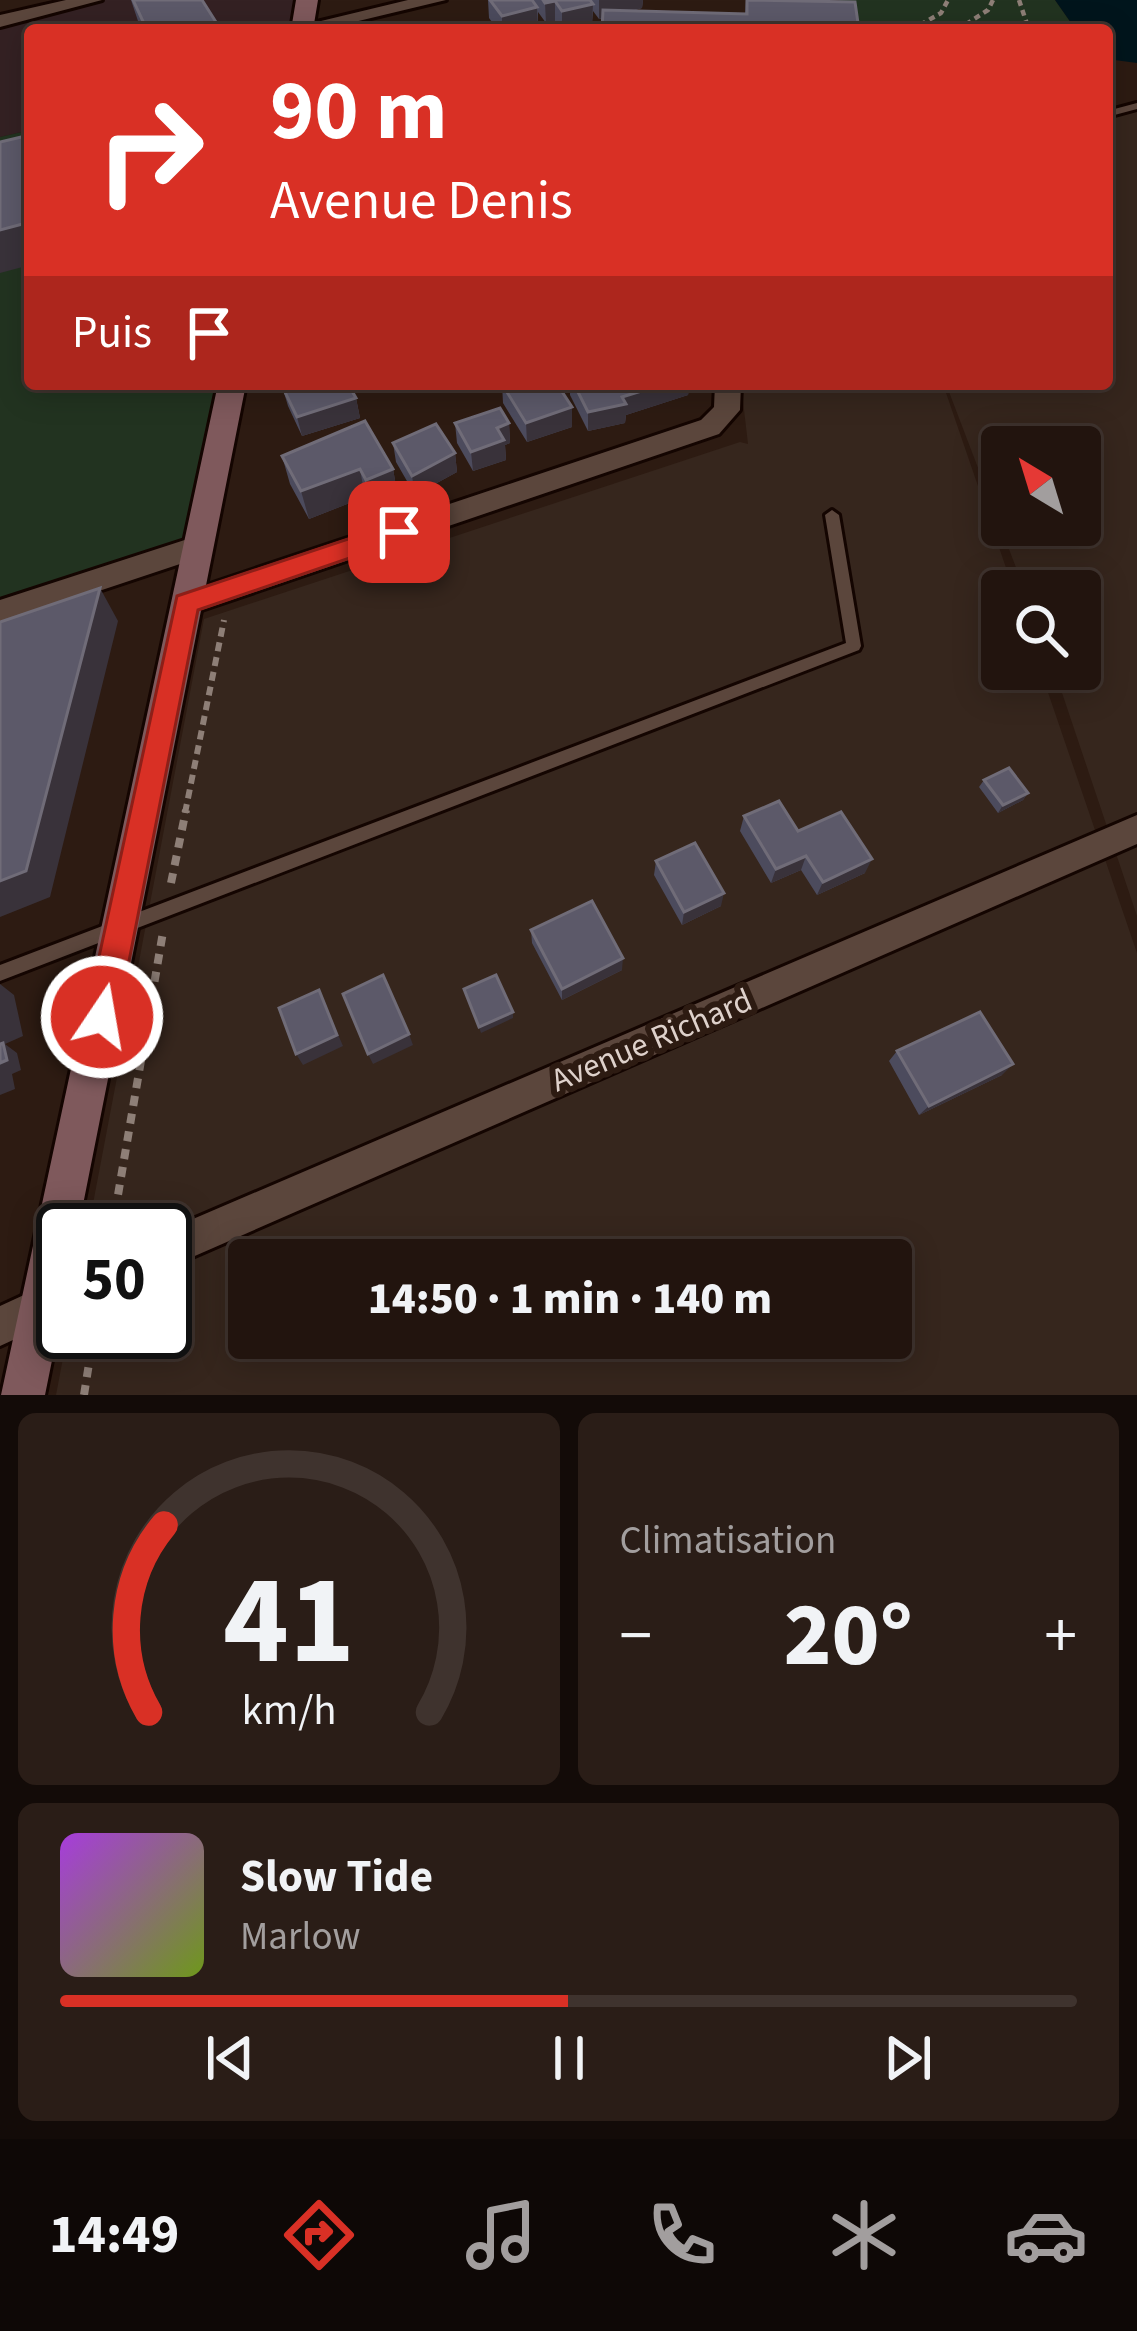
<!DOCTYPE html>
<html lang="fr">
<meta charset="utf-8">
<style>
:root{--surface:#22140e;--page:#2a1d17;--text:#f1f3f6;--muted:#a29e9e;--line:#3f332e;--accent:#d93025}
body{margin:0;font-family:"Source Sans 3",sans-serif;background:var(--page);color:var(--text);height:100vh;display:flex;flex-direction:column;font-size:45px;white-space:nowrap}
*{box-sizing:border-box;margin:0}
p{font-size:39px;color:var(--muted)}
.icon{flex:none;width:66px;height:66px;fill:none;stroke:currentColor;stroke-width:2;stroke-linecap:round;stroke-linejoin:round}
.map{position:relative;height:1395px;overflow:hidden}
.panel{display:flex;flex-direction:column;gap:18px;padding:18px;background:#130b08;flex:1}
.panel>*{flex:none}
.top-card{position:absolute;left:24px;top:24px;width:1089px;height:366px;border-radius:12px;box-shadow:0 6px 30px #0003,0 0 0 3px var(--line);background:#d93025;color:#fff;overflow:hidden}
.needle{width:78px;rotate:322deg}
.controls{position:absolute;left:981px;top:426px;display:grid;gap:24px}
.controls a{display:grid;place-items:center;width:120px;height:120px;border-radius:12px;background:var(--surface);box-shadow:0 6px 30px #0003,0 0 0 3px var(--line);font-size:60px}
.speed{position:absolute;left:36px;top:1203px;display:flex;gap:24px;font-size:60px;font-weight:700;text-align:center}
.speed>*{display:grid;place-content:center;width:156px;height:156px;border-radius:50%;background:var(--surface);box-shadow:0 6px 30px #0003,0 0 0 3px var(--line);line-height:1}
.speed .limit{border:6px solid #111;border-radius:18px;background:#fff;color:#111}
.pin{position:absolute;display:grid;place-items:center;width:102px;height:102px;color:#fff;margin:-51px;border-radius:24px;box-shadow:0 6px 18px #0006}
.me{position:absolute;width:132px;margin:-66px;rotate:12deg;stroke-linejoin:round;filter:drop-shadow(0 0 9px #0008)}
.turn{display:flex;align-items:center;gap:42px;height:252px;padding:0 48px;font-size:54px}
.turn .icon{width:156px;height:156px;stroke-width:2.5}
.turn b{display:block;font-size:84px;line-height:102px}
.then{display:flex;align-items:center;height:114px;padding:0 48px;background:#0003;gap:24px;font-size:45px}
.big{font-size:90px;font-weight:800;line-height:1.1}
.panel .widget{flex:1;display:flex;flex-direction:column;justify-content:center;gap:18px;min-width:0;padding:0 42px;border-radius:18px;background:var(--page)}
.panel .dial{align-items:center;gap:0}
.dial svg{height:312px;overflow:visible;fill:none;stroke:var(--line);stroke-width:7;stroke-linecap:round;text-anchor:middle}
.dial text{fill:var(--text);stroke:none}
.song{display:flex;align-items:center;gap:36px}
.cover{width:144px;height:144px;border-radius:18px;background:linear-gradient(135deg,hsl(280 70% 55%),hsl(80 70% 35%))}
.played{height:12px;border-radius:6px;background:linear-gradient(90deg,var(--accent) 50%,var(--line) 50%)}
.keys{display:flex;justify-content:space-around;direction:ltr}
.heat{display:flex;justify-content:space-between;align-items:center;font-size:66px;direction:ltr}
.panel .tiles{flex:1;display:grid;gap:18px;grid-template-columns:1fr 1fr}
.widget:last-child{grid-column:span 2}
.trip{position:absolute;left:228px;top:1239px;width:684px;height:120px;border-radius:12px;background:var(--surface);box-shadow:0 6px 30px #0003,0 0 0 3px var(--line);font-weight:800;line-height:120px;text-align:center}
.tabs{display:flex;height:192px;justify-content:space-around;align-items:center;background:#0e0806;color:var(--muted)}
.tabs .icon{width:84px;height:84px}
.tabs .active{color:var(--accent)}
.tabs b{font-size:54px;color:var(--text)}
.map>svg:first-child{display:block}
.industrial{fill:#36261d;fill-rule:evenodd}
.education{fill:#342123}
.green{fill:#223320}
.water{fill:#00151c}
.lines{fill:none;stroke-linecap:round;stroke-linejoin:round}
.service-casing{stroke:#140501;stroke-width:6}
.minor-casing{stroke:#140501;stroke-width:6}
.secondary-casing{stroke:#140501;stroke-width:6}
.path-far2{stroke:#8e7f77;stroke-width:4.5;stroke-dasharray:6 4.5;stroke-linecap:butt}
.path-far1{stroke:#8e7f77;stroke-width:6;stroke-dasharray:9 6;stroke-linecap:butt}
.path{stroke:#8e7f77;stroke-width:8;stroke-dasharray:10 8;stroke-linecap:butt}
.service{fill:#5b463c;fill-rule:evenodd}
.minor{fill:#5b463c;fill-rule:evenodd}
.secondary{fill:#7f595c;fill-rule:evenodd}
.wall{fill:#4c4b5d}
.shaded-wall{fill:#39323a}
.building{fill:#5c5969;stroke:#706c78;stroke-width:3}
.route{fill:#d93025;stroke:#8d1f18;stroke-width:3}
.labels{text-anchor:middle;stroke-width:12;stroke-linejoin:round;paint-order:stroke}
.street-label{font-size:33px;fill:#ded1cb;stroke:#2d1b12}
</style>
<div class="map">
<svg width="1137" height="1395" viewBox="0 0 1137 1395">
<rect width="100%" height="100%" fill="#2d1b12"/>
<path class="industrial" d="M1137 111V916L1054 669H1080V591H1025L946 384H1107V118ZM1002 447H1080V525H1002Z
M741 384H943L1014 591H1002V669H1040L1137 953V1395H56L68 1332H165V1230H88L204 619 740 442 748 444ZM249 1260H891V1338H249Z"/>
<path class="education" d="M92 0H307L302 30H30V156L22 132 0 137V21Z"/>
<path class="green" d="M839 0H1055L1076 30H860Z
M22 132 30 156V384H232L197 547 0 612V137Z"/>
<path class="water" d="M1055 0H1137V63L1107 59V30H1076Z"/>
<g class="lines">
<g class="service-casing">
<path id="service" d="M1137 103V109L1107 117V111Z
M832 510 839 515 861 646 859 650 0 981V965L846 643 825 515Z"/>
</g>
<g class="minor-casing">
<path id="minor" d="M66 0H102L0 27V15Z
M408 0H446L321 30 292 28Z
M715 384H741L740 410 719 434 187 615 173 603 177 595 701 420 714 407Z
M197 536 211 547 207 555 0 624V600Z
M1137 815V844L165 1269V1231Z
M63 1277V1317L0 1346V1306Z"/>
</g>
<g class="secondary-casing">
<path id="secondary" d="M296 0H318L313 30H291Z
M218 384H246L78 1230H63V1306L45 1395H1Z"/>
</g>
<path class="path-far2" d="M1019 0 1029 30
M911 30 941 13 948 0
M957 30 988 10 993 0"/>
<path class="path-far1" d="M185 813 224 620"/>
<path class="path" d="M171 883 186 810
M112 1230 163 932
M84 1395 94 1332"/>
<use href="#service" class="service"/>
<use href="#minor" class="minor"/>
<use href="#secondary" class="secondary"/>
</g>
<path class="wall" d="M131 0H202L221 30H141Z
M488 0H532L533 2V0H643L642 8 632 11 745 14 746 0 821 1 859 30 599 19 593 11 592 24 567 30H561L555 21 546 23 538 12V28L528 30H498L489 18Z
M502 384 572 427 527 442 503 403Z
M570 384H690L688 395 626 415 625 423 588 431 570 395Z
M282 386 356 398 360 418 302 436 288 406Z
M455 423H509L510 443 505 445 506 460 473 471 457 443Z
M393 443 455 453 457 472 415 495 396 462Z
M282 456 393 469 398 497 371 507 365 497 309 519 290 484Z
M984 780 1028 793 1023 800 998 813 979 787Z
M744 816 798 831 865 873 817 895 801 870 771 883 740 831Z
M656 861 721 906 682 925 654 875Z
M531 930 622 970 562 1000 532 943Z
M897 1051 1002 1075 919 1115 889 1061Z"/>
<path class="shaded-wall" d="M599 0H643L642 8 599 19Z
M555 1V21L546 23 545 3Z
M593 4 592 24 562 30V11Z
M537 7 538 28 528 30H502V16Z
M30 222V265L0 273V230Z
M664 384H690L688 395 626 415 625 423 588 431V412L622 397Z
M356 398 360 418 302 436 297 417Z
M572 407V427L527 442 526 423Z
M509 423 510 443 505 445 506 460 473 471 471 452 497 428Z
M455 453 457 472 415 495 412 476Z
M360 469 365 497 309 519 301 491Z
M393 469 398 497 371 507 366 480Z
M100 588 118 621 50 897 0 917V881Z
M1028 793 1023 800 998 813 1003 805Z
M806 856 801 870 771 883 776 869Z
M872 859 865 873 817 895 823 882Z
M724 893 721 906 682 925 684 912Z
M623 958 622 970 562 1000V989Z
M0 984 14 995 23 1036 5 1044 17 1053 21 1070 12 1074 15 1089 0 1095Z
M319 990 343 1046 303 1065 296 1054Z
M513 1012V1018L481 1033 479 1027Z
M409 1034 413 1045 373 1064 368 1054Z
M1013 1064 1002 1075 919 1115 929 1106Z"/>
<path class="building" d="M133 0H202L221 30H147Z
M490 0H532L537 7 502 16Z
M543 0H590L593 4 562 11 555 1 545 3Z
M747 0 855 2 859 30H602L603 10 747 14Z
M30 135V222L0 230V142Z
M290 384H348L356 398 297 417 282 386Z
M502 384H557L572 407 526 423Z
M574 384H664L622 397 626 404 588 412Z
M500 408 509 423 497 428 504 440 471 452 455 423Z
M365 421 393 469 366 480 360 469 301 491 282 456Z
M436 424 455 453 412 476 393 443Z
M100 588 26 871 0 881V622Z
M1009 768 1028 793 1003 805 984 780Z
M779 801 798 831 841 812 872 859 823 882 806 856 776 869 744 816Z
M695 843 724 893 684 912 656 861Z
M592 901 623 958 562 989 531 930Z
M383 975 409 1034 368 1054 343 994Z
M496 975 513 1012 479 1027 464 989Z
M319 990 337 1035 296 1054 279 1008Z
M980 1012 1013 1064 929 1106 897 1051Z
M3 1043 7 1060 0 1063V1044Z"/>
<path class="route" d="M399 522 411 532 408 538 198 610 118 1017 113 1028 102 1033 91 1028 86 1017 177 596Z"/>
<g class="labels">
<g class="street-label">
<text transform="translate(651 1039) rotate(-23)" y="12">Avenue Richard</text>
</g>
</g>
</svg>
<div class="controls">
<a><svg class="needle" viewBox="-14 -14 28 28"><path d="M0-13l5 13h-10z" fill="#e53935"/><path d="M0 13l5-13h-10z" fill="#a29e9e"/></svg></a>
<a><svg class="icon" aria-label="search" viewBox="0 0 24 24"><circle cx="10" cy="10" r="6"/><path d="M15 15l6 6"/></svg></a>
</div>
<div class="speed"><div class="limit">50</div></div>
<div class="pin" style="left:399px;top:532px;background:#d93025"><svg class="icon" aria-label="arrive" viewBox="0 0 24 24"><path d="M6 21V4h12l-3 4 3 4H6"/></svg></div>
<svg class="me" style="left:102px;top:1017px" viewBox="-20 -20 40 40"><circle r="17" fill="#d93025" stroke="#fff" stroke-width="3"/><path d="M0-11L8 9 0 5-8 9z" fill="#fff"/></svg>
<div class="trip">14:50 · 1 min · 140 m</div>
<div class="top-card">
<div class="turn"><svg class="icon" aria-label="right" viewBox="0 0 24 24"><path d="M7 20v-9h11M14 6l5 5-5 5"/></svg><div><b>90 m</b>Avenue Denis</div></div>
<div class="then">Puis<svg class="icon" aria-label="arrive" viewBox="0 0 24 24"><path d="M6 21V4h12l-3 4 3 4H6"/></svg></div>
</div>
</div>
<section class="panel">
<div class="tiles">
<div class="widget dial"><svg viewBox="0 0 100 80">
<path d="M14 69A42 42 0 1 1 86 69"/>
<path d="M14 69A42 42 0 0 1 18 21" stroke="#d93025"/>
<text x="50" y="56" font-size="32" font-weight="700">41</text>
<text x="50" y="72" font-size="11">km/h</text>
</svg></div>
<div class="widget"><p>Climatisation</p>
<div class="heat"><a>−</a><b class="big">20°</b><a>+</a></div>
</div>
<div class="widget">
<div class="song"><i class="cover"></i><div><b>Slow Tide</b><p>Marlow</p></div></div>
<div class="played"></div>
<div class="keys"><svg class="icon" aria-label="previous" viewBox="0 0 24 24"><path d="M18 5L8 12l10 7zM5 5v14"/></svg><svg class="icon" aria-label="pause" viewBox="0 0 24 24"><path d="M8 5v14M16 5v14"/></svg><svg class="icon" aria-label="next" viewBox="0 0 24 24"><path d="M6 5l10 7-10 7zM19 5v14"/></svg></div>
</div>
</div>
</section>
<nav class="tabs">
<b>14:49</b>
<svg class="icon active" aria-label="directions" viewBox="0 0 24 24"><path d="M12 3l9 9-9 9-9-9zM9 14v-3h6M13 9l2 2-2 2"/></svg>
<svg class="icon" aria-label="music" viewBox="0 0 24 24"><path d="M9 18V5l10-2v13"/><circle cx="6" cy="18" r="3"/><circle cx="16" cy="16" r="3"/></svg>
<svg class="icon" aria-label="phone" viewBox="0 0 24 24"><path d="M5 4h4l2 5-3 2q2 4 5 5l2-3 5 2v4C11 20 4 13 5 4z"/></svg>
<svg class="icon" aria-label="climate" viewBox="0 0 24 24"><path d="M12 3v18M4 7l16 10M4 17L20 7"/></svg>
<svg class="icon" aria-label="car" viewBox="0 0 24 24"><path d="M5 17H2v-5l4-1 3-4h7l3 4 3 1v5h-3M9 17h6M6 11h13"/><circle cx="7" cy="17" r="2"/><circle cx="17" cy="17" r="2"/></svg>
</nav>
